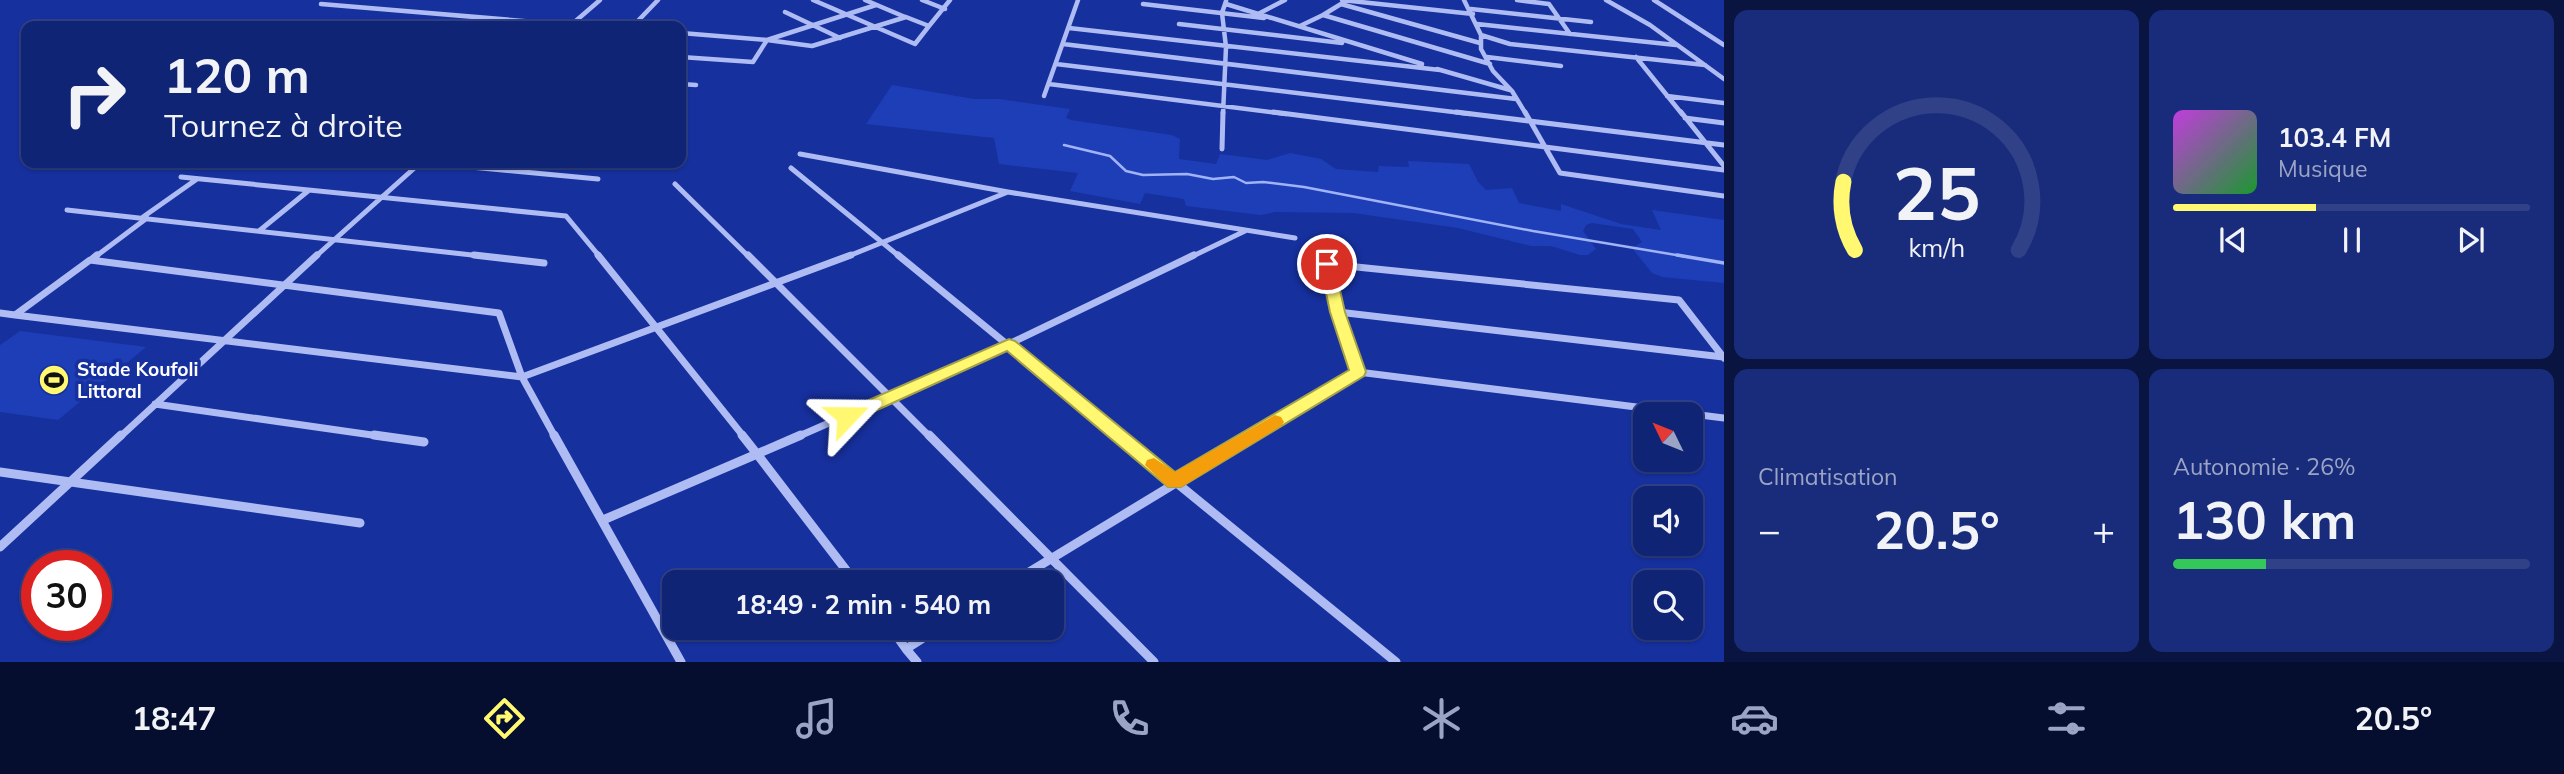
<!DOCTYPE html>
<html lang="fr">
<meta charset="utf-8">
<style>
:root{--surface:#102476;--page:#192c7b;--text:#f1f3f6;--muted:#9ca4c5;--line:#304188;--accent:#fff870}
body{margin:0;font-family:Mulish,sans-serif;background:var(--page);color:var(--text);height:100vh;display:flex;flex-direction:column;font-size:26px;white-space:nowrap}
*{box-sizing:border-box;margin:0}
p{font-size:23px;color:var(--muted)}
.icon{flex:none;width:38px;height:38px;fill:none;stroke:currentColor;stroke-width:2;stroke-linecap:round;stroke-linejoin:round}
.map{position:relative;flex:1;overflow:hidden}
.sheet{display:flex;flex-direction:column;gap:10px;padding:10px;background:#091441;width:840px}
.sheet>*{flex:none}
.guide{position:absolute;left:21px;top:21px;width:665px;height:147px;border-radius:14px;box-shadow:0 2px 5px #0004,0 0 0 2px var(--line);background:#102476;color:var(--text);overflow:hidden}
.needle{width:46px;rotate:313deg}
.fabs{position:absolute;left:1633px;top:402px;display:grid;gap:14px}
.fabs a{display:grid;place-items:center;width:70px;height:70px;border-radius:14px;background:var(--surface);box-shadow:0 2px 5px #0004,0 0 0 2px var(--line);font-size:35px}
.speed{position:absolute;left:21px;top:550px;display:flex;gap:14px;font-size:35px;font-weight:700;text-align:center}
.speed>*{display:grid;place-content:center;width:91px;height:91px;border-radius:50%;background:var(--surface);box-shadow:0 2px 5px #0004,0 0 0 2px var(--line);line-height:1}
.speed .limit{border:10px solid #d22;background:#fff;color:#111}
.pin{position:absolute;display:grid;place-items:center;width:60px;height:60px;color:#fff;margin:-30px;border:4px solid #fff;border-radius:50%;box-shadow:0 2px 7px #0007}
.me{position:absolute;width:77px;margin:-38px;rotate:67deg;stroke-linejoin:round;filter:drop-shadow(0 0 5px #0008)}
.turn{display:flex;align-items:center;gap:24px;height:147px;padding:0 28px;font-size:32px}
.turn .icon{width:91px;height:91px;stroke-width:2.5}
.turn b{display:block;font-size:49px;line-height:60px}
.big{font-size:52px;font-weight:700;line-height:1.1}
.sheet .tile{flex:1;display:flex;flex-direction:column;justify-content:center;gap:10px;min-width:0;padding:0 24px;border-radius:14px;background:var(--page)}
.sheet .dial{align-items:center;gap:0}
.dial svg{height:182px;overflow:visible;fill:none;stroke:var(--line);stroke-width:7;stroke-linecap:round;text-anchor:middle}
.dial text{fill:var(--text);stroke:none}
.song{display:flex;align-items:center;gap:21px}
.cover{width:84px;height:84px;border-radius:10px;background:linear-gradient(135deg,hsl(290 70% 55%),hsl(130 70% 35%))}
.played{height:7px;border-radius:4px;background:linear-gradient(90deg,var(--accent) 40%,var(--line) 40%)}
.keys{display:flex;justify-content:space-around;direction:ltr}
.heat{display:flex;justify-content:space-between;align-items:center;font-size:38px;direction:ltr}
.charge{height:10px;border-radius:5px;background:linear-gradient(90deg,#34c759 26%,var(--line) 0)}
.sheet .tiles{flex:1;display:grid;gap:10px;grid-template-columns:repeat(2,1fr)}
.trip{position:absolute;left:662px;top:570px;width:402px;height:70px;border-radius:14px;background:var(--surface);box-shadow:0 2px 5px #0004,0 0 0 2px var(--line);font-weight:700;line-height:70px;text-align:center}
.dock{display:flex;height:112px;justify-content:space-around;align-items:center;background:#060e2f;color:var(--muted)}
.dock .icon{width:49px;height:49px}
.dock .selected{color:var(--accent)}
.dock b{font-size:32px;color:var(--text)}
main{display:flex;flex:1;min-height:0}
.map>svg:first-child{display:block}
.green{fill:#1e3eb8}
.lines{fill:none;stroke-linecap:round;stroke-linejoin:round}
.stream-far1{stroke:#a0b3f6;stroke-width:2.5}
.stream{stroke:#a0b3f6;stroke-width:3.5}
.minor-far3{stroke:#aebcf3;stroke-width:4.5}
.minor-far2{stroke:#aebcf3;stroke-width:5}
.minor-far1{stroke:#aebcf3;stroke-width:7}
.minor{stroke:#aebcf3;stroke-width:9}
.route{fill:#fff870;stroke:#a6a149;stroke-width:2}
.slow{fill:#f59e0b}
.labels{text-anchor:middle;stroke-width:7;stroke-linejoin:round;paint-order:stroke}
.poi-label{font-size:19px;font-weight:bold;fill:#fff;stroke:#16309e;text-anchor:start}
</style>
<main>
<div class="map">
<svg width="1724" height="662" viewBox="0 0 1724 662">
<rect width="100%" height="100%" fill="#16309e"/>
<path class="green" d="M892 85 974 99H999L1070 109 1066 118 1071 120 1172 135 1180 139 1179 159 1216 164 1220 154 1267 160 1290 153 1321 159 1336 169 1378 172 1379 166 1409 167 1408 161 1469 164 1478 182 1486 190 1512 188 1519 203 1561 211V204L1621 224 1661 230 1652 210 1724 220V283L1662 277 1652 273 1632 248 1642 242 1633 229 1592 223 1586 225 1583 231 1596 249 1588 255H1580L1551 246H1531L1458 228 1353 213 1275 212 1261 215 1186 206 1184 199 1145 193 1140 204 1070 191 1078 173 999 164 994 138 866 124Z
M20 331 146 347 58 420 0 412V345Z"/>
<g class="lines">
<path class="stream-far1" d="M1064 145 1110 156 1126 171 1143 175 1187 174 1213 179 1234 177 1246 183 1263 182 1304 187 1533 231 1688 257"/>
<path class="stream" d="M1677 255 1724 263"/>
<path class="minor-far3" d="M813 0 915 44 929 26
M865 0 905 17
M922 0 945 9
M1342 0 1473 14
M1464 0 1481 35V49L1493 71 1512 91 1526 114
M1517 0 1549 4 1570 34
M1606 0 1650 25 1724 79
M1654 0 1724 45
M321 4 571 25 600 0
M1143 4 1264 18
M1226 4 1422 64
M1471 9 1591 22
M785 12 840 38
M1260 13 1285 0
M1323 15 1341 4 1480 43
M1179 24 1342 43
M1477 24 1676 45
M570 26H591
M633 26 658 0
M1300 26 1323 15 1490 64
M1069 28 1440 70
M681 33 767 40 876 5
M1481 35 1510 44 1705 65
M1063 44 1516 99
M681 57 753 62 767 40 812 46 906 17 929 26 950 0
M1487 57 1561 66
M1636 57 1682 114
M1056 64 1470 114
M1437 69 1510 90
M681 84 696 85
M1049 84 1286 114
M1044 96 1078 0
M1667 96 1724 103
M1223 114 1226 47 1222 13 1226 1"/>
<path class="minor-far2" d="M1273 112 1724 170
M1456 112 1724 145
M1525 112 1560 173 1724 196
M1681 112 1724 166
M1685 118 1724 123
M1222 149 1223 112
M800 154 1008 192 1295 238
M428 163 598 179
M791 168 900 257
M181 177 566 216 600 257
M675 184 749 257
M67 210 490 257
M143 217 197 179
M259 231 308 191
M95 257 147 218
M315 257 420 163
M846 257 1008 192
M1191 257 1245 231"/>
<path class="minor-far1" d="M474 255 544 263
M598 255 744 437
M748 255 930 437
M898 255 1120 437
M91 260 97 255
M1338 312 1723 357
M0 313 15 315 90 260 499 313 522 377 555 437
M15 315 522 377 851 255
M1358 372 1724 418
M155 404 386 437
M120 437 317 255
M797 437 1009 344 1194 255
M1252 437 1358 372 1338 312 1327 264 1679 300 1724 358"/>
<path class="minor" d="M374 435 424 442
M554 435 681 662
M801 435 757 454 856 583
M929 435 1154 662
M1118 435 1396 662
M0 472 360 523
M603 520 757 454 742 435
M0 547 121 435
M1011 583 1255 435
M891 628 906 649 939 628
M906 649 917 662"/>
</g>
<path class="route" d="M1327 260 1334 264 1345 312 1366 372 1364 376 1181 487H1168L1007 351 853 421 847 422 838 416 841 412 1009 339 1015 341 1175 472 1349 370 1330 312 1320 264Z"/>
<path class="slow" d="M1275 415 1281 417 1284 422 1281 426 1181 487H1168L1145 465 1147 460 1154 458 1175 472Z"/>
<defs>
<g id="stadium-disc" transform="scale(1.575)"><circle r="9.5" fill="#fff870" stroke="#16309e"/><path d="M0-5a6.5 5 0 1 0 0 10a6.5 5 0 1 0 0-10ZM-3.5-1.8h7v3.6h-7Z" fill="#111"/></g>
</defs>
<g fill-rule="evenodd">
<use href="#stadium-disc" x="54" y="380"/>
</g>
<g class="labels">
<g class="poi-label">
<text x="77" y="376">Stade Koufoli<tspan x="77" dy="22">Littoral</tspan></text>
</g>
</g>
</svg>
<div class="fabs">
<a><svg class="needle" viewBox="-14 -14 28 28"><path d="M0-13l5 13h-10z" fill="#e53935"/><path d="M0 13l5-13h-10z" fill="#9ca4c5"/></svg></a>
<a><svg class="icon" aria-label="sound" viewBox="0 0 24 24"><path d="M4 9h4l5-4v14l-5-4H4zM17 9q2 3 0 6"/></svg></a>
<a><svg class="icon" aria-label="search" viewBox="0 0 24 24"><circle cx="10" cy="10" r="6"/><path d="M15 15l6 6"/></svg></a>
</div>
<div class="speed"><div class="limit">30</div></div>
<div class="pin" style="left:1327px;top:264px;background:#d93025"><svg class="icon" aria-label="arrive" viewBox="0 0 24 24"><path d="M6 21V4h12l-3 4 3 4H6"/></svg></div>
<svg class="me" style="left:847px;top:416px" viewBox="-20 -20 40 40"><path d="M0-17L14 15 0 8-14 15z" fill="#fff870" stroke="#fff" stroke-width="4"/></svg>
<div class="trip">18:49 · 2 min · 540 m</div>
<div class="guide">
<div class="turn"><svg class="icon" aria-label="right" viewBox="0 0 24 24"><path d="M7 20v-9h11M14 6l5 5-5 5"/></svg><div><b>120 m</b>Tournez à droite</div></div>
</div>
</div>
<section class="sheet">
<div class="tiles">
<div class="tile dial"><svg viewBox="0 0 100 80">
<path d="M14 69A42 42 0 1 1 86 69"/>
<path d="M14 69A42 42 0 0 1 9 39" stroke="#fff870"/>
<text x="50" y="56" font-size="32" font-weight="700">25</text>
<text x="50" y="72" font-size="11">km/h</text>
</svg></div>
<div class="tile">
<div class="song"><i class="cover"></i><div><b>103.4 FM</b><p>Musique</p></div></div>
<div class="played"></div>
<div class="keys"><svg class="icon" aria-label="previous" viewBox="0 0 24 24"><path d="M18 5L8 12l10 7zM5 5v14"/></svg><svg class="icon" aria-label="pause" viewBox="0 0 24 24"><path d="M8 5v14M16 5v14"/></svg><svg class="icon" aria-label="next" viewBox="0 0 24 24"><path d="M6 5l10 7-10 7zM19 5v14"/></svg></div>
</div>
<div class="tile"><p>Climatisation</p>
<div class="heat"><a>−</a><b class="big">20.5°</b><a>+</a></div>
</div>
<div class="tile"><p>Autonomie · 26%</p><b class="big">130 km</b><div class="charge"></div></div>
</div>
</section>
</main>
<nav class="dock">
<b>18:47</b>
<svg class="icon selected" aria-label="directions" viewBox="0 0 24 24"><path d="M12 3l9 9-9 9-9-9zM9 14v-3h6M13 9l2 2-2 2"/></svg>
<svg class="icon" aria-label="music" viewBox="0 0 24 24"><path d="M9 18V5l10-2v13"/><circle cx="6" cy="18" r="3"/><circle cx="16" cy="16" r="3"/></svg>
<svg class="icon" aria-label="phone" viewBox="0 0 24 24"><path d="M5 4h4l2 5-3 2q2 4 5 5l2-3 5 2v4C11 20 4 13 5 4z"/></svg>
<svg class="icon" aria-label="climate" viewBox="0 0 24 24"><path d="M12 3v18M4 7l16 10M4 17L20 7"/></svg>
<svg class="icon" aria-label="car" viewBox="0 0 24 24"><path d="M5 17H2v-5l4-1 3-4h7l3 4 3 1v5h-3M9 17h6M6 11h13"/><circle cx="7" cy="17" r="2"/><circle cx="17" cy="17" r="2"/></svg>
<svg class="icon" aria-label="filters" viewBox="0 0 24 24"><path d="M4 7h16M4 17h16"/><circle cx="9" cy="7" r="2"/><circle cx="15" cy="17" r="2"/></svg>
<b>20.5°</b>
</nav>
